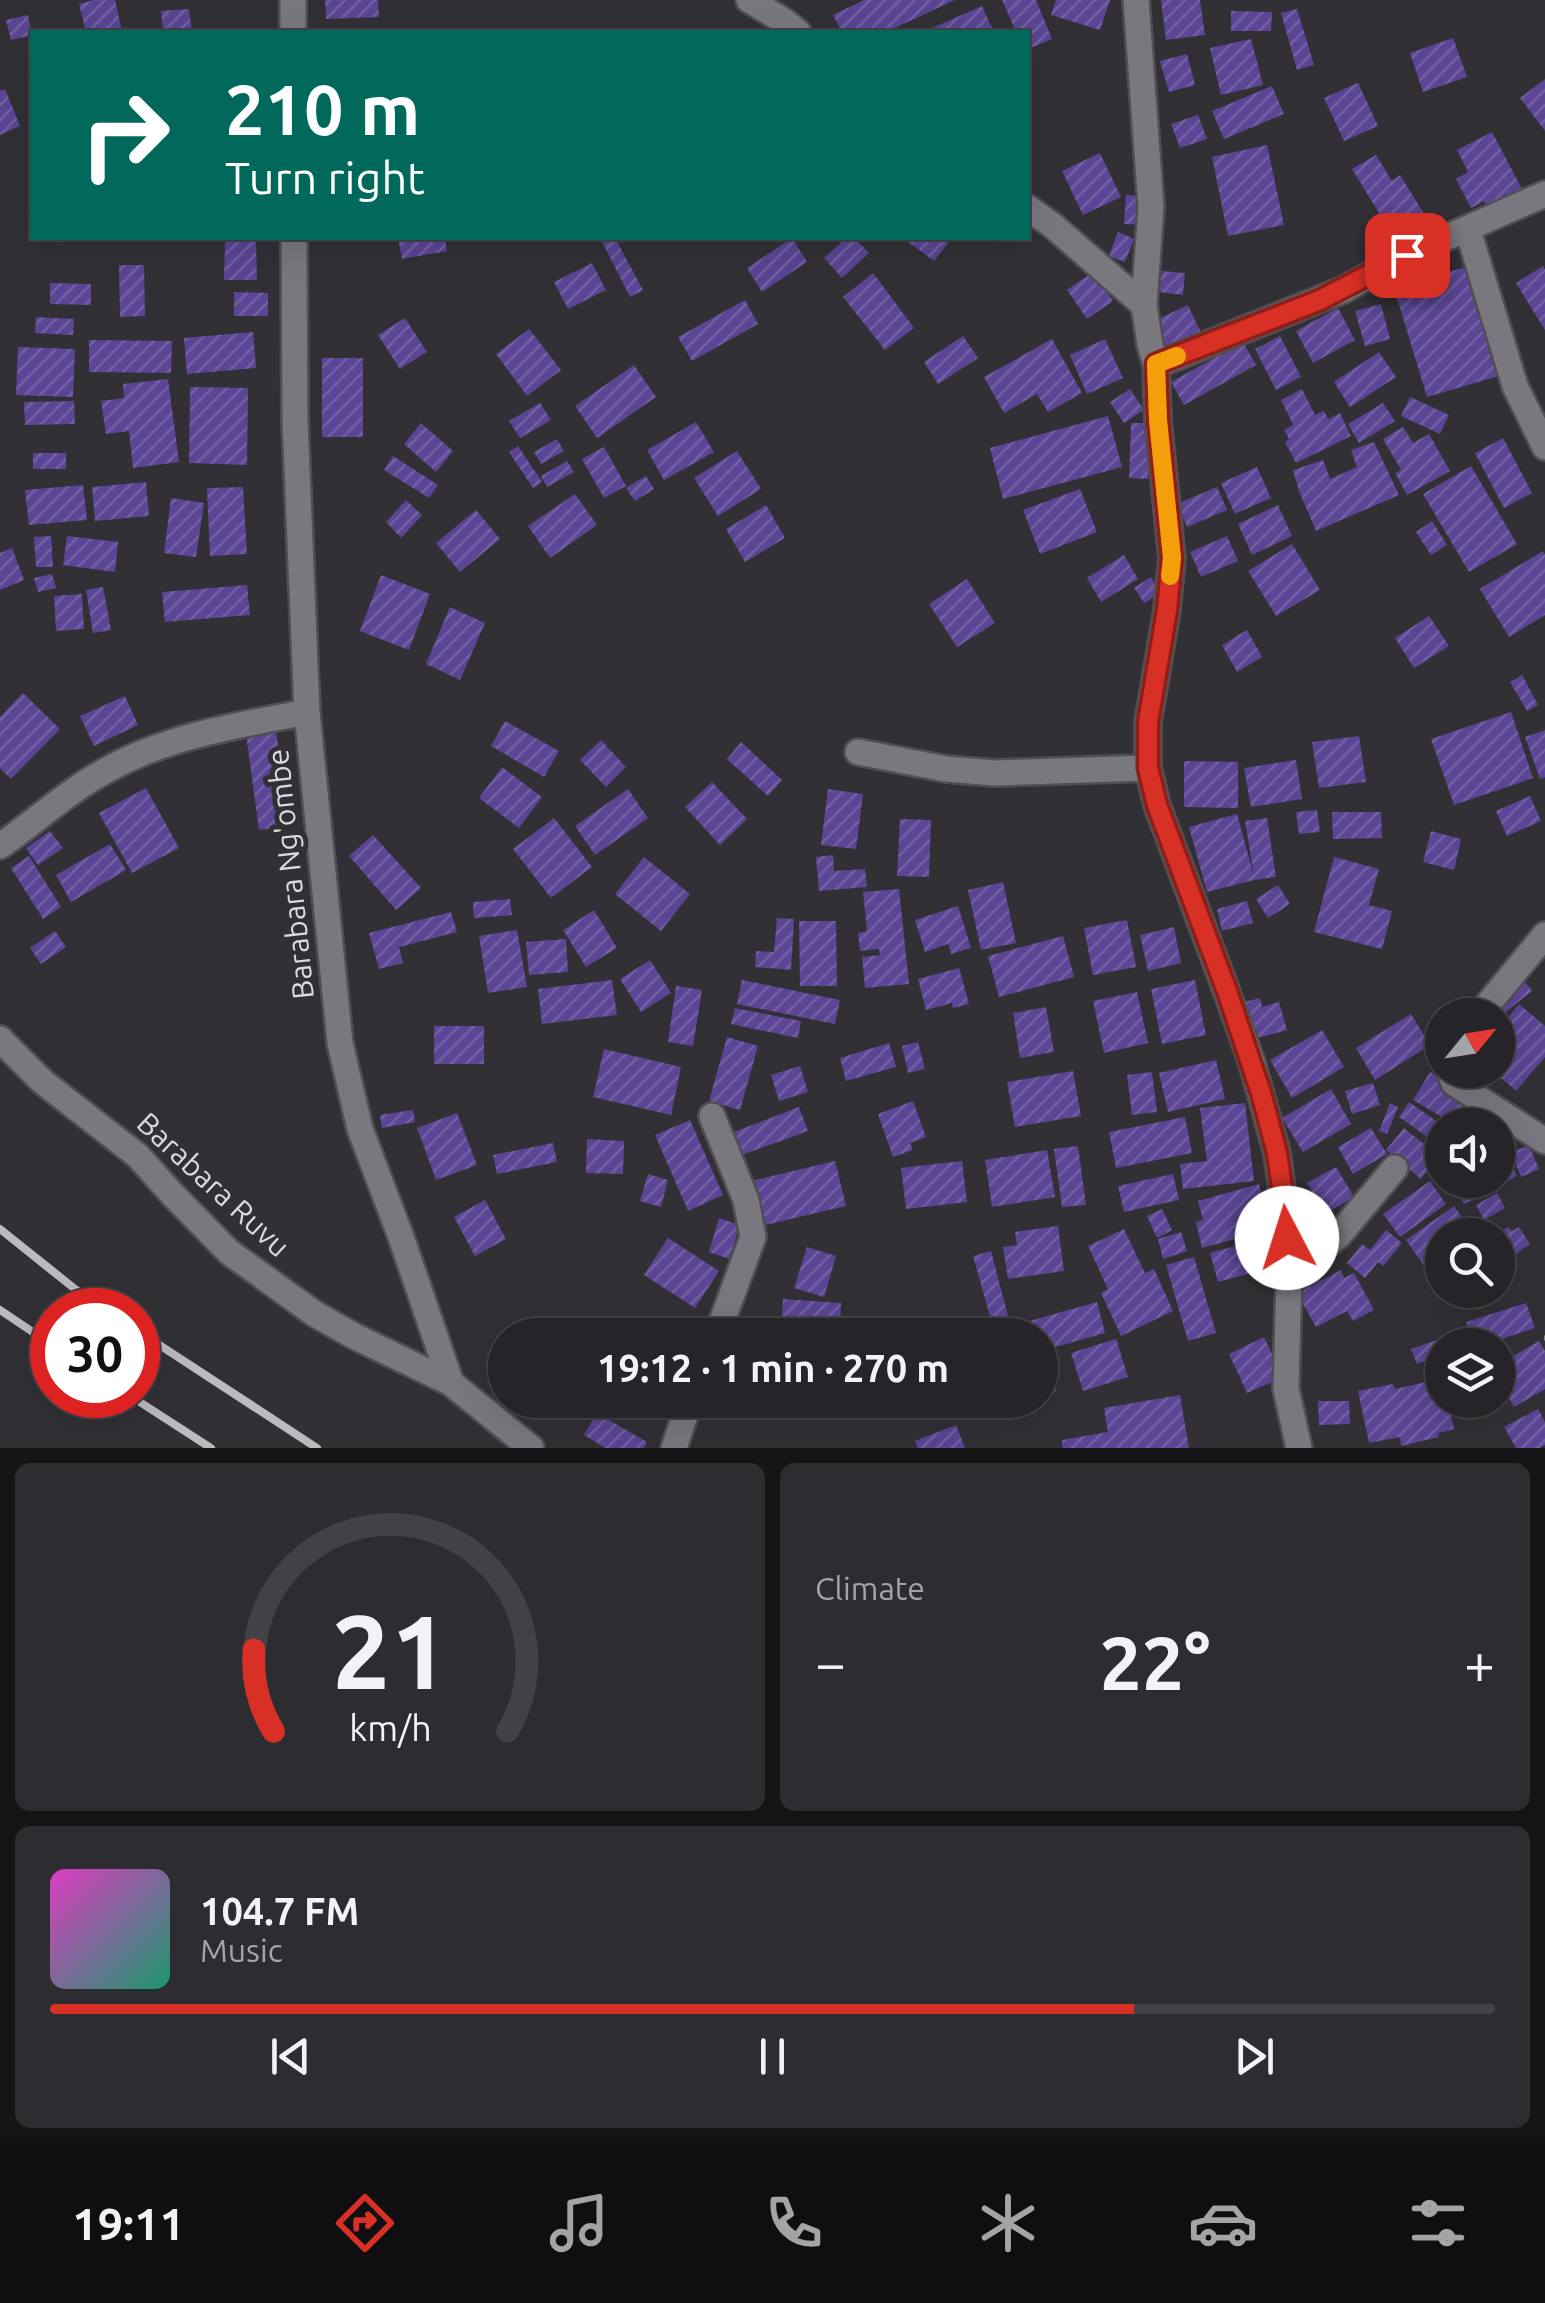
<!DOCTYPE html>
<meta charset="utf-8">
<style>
:root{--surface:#252428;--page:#2d2c30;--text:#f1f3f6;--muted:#a3a4a8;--line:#424145;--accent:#d93025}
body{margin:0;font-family:Ubuntu,sans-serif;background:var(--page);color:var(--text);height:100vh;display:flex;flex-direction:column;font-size:38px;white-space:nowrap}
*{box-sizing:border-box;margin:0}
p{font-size:32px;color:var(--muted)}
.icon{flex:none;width:55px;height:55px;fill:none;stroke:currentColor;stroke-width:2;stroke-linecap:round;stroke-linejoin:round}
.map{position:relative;height:1448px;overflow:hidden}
.side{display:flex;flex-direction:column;gap:15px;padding:15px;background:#141416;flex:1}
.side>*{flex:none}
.hud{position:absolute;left:30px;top:30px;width:1000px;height:210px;border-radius:0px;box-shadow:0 10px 40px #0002,0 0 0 2px var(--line);background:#00695c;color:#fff;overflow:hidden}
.needle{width:65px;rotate:60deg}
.controls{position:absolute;left:1425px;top:998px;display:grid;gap:20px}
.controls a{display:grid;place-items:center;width:90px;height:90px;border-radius:50%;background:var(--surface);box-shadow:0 10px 40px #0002,0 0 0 2px var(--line);font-size:50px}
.speed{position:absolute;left:30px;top:1288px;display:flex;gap:20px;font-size:50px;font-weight:700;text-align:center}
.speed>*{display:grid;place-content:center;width:130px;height:130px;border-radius:50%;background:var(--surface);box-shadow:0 10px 40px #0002,0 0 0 2px var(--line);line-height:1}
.speed .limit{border:15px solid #d22;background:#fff;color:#111}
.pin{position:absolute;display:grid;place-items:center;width:85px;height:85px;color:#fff;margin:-42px;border-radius:20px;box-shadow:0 5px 15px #0006}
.me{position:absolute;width:110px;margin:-55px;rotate:355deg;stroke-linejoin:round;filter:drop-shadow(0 0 8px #0008)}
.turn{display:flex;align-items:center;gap:35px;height:210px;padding:0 30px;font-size:45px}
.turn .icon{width:130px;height:130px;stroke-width:2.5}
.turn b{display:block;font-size:70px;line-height:85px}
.big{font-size:75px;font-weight:700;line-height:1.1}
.side .tile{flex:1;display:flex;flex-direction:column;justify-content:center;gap:15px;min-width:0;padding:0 35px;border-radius:15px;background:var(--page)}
.side .dial{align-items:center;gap:0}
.dial svg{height:260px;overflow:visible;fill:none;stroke:var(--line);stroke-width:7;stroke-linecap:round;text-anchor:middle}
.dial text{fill:var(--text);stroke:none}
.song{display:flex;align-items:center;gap:30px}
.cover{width:120px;height:120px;border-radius:15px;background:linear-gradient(135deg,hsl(310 70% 55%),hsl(160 70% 35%))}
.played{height:10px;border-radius:5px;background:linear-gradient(90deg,var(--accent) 75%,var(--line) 75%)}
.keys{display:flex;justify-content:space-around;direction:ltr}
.heat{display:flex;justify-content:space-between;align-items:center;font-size:55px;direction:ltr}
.side .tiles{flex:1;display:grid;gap:15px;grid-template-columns:1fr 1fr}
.tile:last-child{grid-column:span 2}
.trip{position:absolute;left:488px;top:1318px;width:570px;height:100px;border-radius:50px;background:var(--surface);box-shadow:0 10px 40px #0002,0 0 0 2px var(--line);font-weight:700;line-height:100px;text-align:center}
.tab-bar{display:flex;height:160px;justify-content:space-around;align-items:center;background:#0f0e10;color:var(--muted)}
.tab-bar .icon{width:70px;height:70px}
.tab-bar .current{color:var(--accent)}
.tab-bar b{font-size:45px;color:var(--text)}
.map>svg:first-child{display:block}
.building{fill:url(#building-hatch)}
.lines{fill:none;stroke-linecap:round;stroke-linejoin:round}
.minor-casing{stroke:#4f4e53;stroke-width:30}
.path{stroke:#87868a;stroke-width:5;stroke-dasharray:5 5;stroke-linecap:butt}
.minor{stroke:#79787e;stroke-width:25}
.rail{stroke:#bbbabe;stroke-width:8}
.route-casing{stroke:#8d1f18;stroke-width:25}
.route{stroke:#d93025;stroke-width:18}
.slow{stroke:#f59e0b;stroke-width:18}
.labels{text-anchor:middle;stroke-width:10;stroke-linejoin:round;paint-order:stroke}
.street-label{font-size:30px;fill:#dbdade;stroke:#313035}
</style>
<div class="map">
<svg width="1545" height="1448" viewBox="0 0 1545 1448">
<defs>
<pattern id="building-hatch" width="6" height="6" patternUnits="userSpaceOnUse" patternTransform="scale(2.5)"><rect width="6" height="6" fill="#5b4594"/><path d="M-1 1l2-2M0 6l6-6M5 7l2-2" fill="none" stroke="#725fa3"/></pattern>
</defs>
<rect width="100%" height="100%" fill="#313035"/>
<path class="building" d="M94 0H115L122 32H86L79 4Z
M325 0H378L379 17 326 19Z
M864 0H955L886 32H842L833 15Z
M1002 0H1036L1052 39 1028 49V32H1016Z
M1056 0H1110L1100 30 1051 15Z
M1161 0H1200L1205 35 1166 40Z
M982 6 994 32H923Z
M189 9 192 32H163L161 11Z
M1297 9 1314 65 1297 70 1281 13Z
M1231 11 1272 12 1271 31H1231Z
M28 15 32 35 11 40 6 20Z
M1453 38 1467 77 1423 92 1410 53Z
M1251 39 1263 85 1221 95 1210 48Z
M1187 54 1195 85 1169 92 1160 61Z
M1545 79V131L1520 98Z
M1358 83 1378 126 1344 141 1324 98Z
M1272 86 1284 114 1224 139 1212 111Z
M5 89 20 126 0 135V91Z
M1198 115 1207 139 1180 148 1171 124Z
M1492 132 1522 189 1487 207 1484 201 1471 208 1456 179 1468 172 1457 150Z
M1267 145 1284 225 1228 236 1212 157Z
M1100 153 1121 197 1083 215 1062 171Z
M1376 155 1392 181 1400 175 1423 212 1390 231 1352 169Z
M1126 195 1147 196 1145 225 1124 224Z
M1118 232 1134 239 1125 262 1109 256Z
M398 238H445L447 251 402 259Z
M605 238H615L643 290 630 297 601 240Z
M792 238 807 262 762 292 747 268Z
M846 238H854L869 253 842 278 824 258Z
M903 238H952L934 261Z
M225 241H256L257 280H224Z
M592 263 606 290 568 309 554 282Z
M119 265H144L145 316 120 317Z
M1469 266 1502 375 1427 397 1394 288Z
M1543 266 1545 270V330L1516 283Z
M1162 271 1185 273 1183 295 1159 292Z
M1093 272 1113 301 1087 319 1067 290Z
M873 273 914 328 885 350 843 297Z
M50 283 91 284V305L50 304Z
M234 292 268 293V316H234Z
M745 300 758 324 692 361 678 337Z
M1381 304 1390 339 1365 346 1355 311Z
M1188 305 1202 335 1165 351 1152 322Z
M1338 308 1355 340 1313 363 1296 331Z
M36 317 74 319 73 335 35 333Z
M405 318 427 352 400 369 378 335Z
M529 329 561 370 527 396 496 354Z
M253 332 256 368 187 374 184 338Z
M963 336 978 358 938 384 924 362Z
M1280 336 1301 377 1276 390 1255 349Z
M1052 339 1082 393 1048 412 1037 394 1004 413 984 377Z
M1105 339 1123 378 1087 394 1070 355Z
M89 340 172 341 171 373 89 372Z
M1243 342 1256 365 1184 405 1171 382Z
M18 347 75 349 73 397 16 395Z
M1379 352 1396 377 1350 407 1334 382Z
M322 358H363V437H322Z
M634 365 656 397 597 438 575 406Z
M168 379 179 462 133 468 129 431 106 434 101 401 124 398 123 384Z
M190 387 248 388 247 465 189 463Z
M1130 389 1144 410 1124 423 1110 402Z
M1302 389 1315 415 1324 411 1328 419 1340 413 1351 436 1296 463 1285 442 1289 439 1284 430 1293 425 1281 400Z
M1410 397 1449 415 1440 434 1401 416Z
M74 401 75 424 25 425 24 402Z
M540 403 551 420 520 438 509 421Z
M1383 403 1395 421 1359 443 1348 424Z
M1108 416 1122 467 1003 499 990 448Z
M696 422 714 452 664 480 647 450Z
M421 423 453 451 436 472 404 444Z
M1131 423H1150L1148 479 1129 478Z
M1403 427 1413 443 1429 434 1450 471 1407 495 1395 473 1401 470 1383 439Z
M1503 438 1532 493 1504 508 1475 453Z
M557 439 564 451 541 464 534 452Z
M1374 442 1399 495 1316 531 1299 491 1293 470 1323 460 1330 479 1357 467 1351 450Z
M518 446 542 482 533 488 509 452Z
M604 447 626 486 604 498 582 459Z
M737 451 761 489 718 516 694 478Z
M33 453H66V469H33Z
M393 456 438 485 429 498 384 470Z
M567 461 574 472 547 487 541 476Z
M1471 466 1517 544 1469 572 1423 494Z
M1257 467 1271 498 1235 514 1221 483Z
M646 476 654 489 635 501 626 488Z
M146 482 149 516 95 521 92 487Z
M83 485 87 520 29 525 25 490Z
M243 487 247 554 210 556 207 488Z
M1217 487 1227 510 1187 527 1177 504Z
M1080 489 1097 532 1040 554 1023 510Z
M575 494 597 525 550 558 528 526Z
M171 498 204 503 196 557 164 553Z
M406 500 422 515 401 538 386 522Z
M766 505 785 538 745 562 726 529Z
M1278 505 1292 536 1252 555 1238 524Z
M476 510 500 539 460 572 436 543Z
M1432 521 1447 545 1431 555 1416 532Z
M51 536 53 567H36L34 537Z
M67 536 118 542 115 572 63 565Z
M1227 536 1238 561 1201 577 1190 552Z
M1292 544 1320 590 1276 616 1248 571Z
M12 548 24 580 0 590V553Z
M1543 551 1545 555V615L1509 637 1480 589Z
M1124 555 1138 579 1101 602 1087 578Z
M52 574 56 588 38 592 34 578Z
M381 575 430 594 409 650 360 631Z
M1151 577 1161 593 1144 603 1134 588Z
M967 579 995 623 957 647 929 604Z
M247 585 250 615 165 622 162 592Z
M103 587 111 630 93 633 86 590Z
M82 594 84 629 56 631 54 596Z
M450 607 485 623 460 680 426 664Z
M1429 616 1449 646 1414 668 1395 638Z
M1247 630 1262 657 1237 672 1222 645Z
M1522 675 1538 705 1527 711 1510 682Z
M23 693 60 729 11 779 0 768V717Z
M125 696 138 725 94 746 80 716Z
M1511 712 1533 778 1454 805 1431 739Z
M505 721 559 751 544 777 491 746Z
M276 730 289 826 259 830 246 734Z
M1545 730V777L1540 779 1525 737Z
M1359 736 1366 782 1319 788 1312 742Z
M601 740 626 767 606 787 580 760Z
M741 742 782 780 768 796 727 759Z
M1296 760 1302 799 1251 807 1244 768Z
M1184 761 1238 762V808L1184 807Z
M502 767 542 797 519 828 479 798Z
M712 782 747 819 720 845 685 807Z
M146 788 179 848 132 873 99 813Z
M628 789 648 818 595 855 575 826Z
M828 789 863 794 856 849 821 845Z
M1530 796 1541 821 1507 836 1496 811Z
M1317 810 1320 832 1299 834 1296 812Z
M1332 812H1381L1382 838 1333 839Z
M1237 814 1254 876 1245 821 1267 818 1276 877 1254 880 1207 892 1189 827Z
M554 818 592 867 551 898 513 849Z
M900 819 931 820 929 877 897 876Z
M50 831 63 848 38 865 26 848Z
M1431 831 1461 839 1454 870 1423 862Z
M373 835 421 888 396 910 349 856Z
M110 844 126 870 71 902 56 875Z
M833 855 834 871 865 869 867 887 819 891 816 857Z
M29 856 61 907 43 919 11 868Z
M644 857 690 894 661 931 615 894Z
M1334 857 1379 869 1369 905 1392 911 1382 949 1314 932Z
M1003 882 1016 943 981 950 968 890Z
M1278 885 1290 904 1268 918 1256 899Z
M899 889 909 984 865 988 862 957 880 955 879 949 860 951 858 933 867 931 863 892Z
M510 899 512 915 474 918 473 902Z
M1247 901 1253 923 1222 931 1217 909Z
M958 906 971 948 951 954 948 944 925 952 915 920Z
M594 910 617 948 586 967 563 930Z
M451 912 457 932 399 947 403 963 379 969 369 933Z
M777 918 794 919 791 970 755 967 756 951 774 952Z
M1127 920 1136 967 1093 975 1084 928Z
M799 921H836L837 986H800Z
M1174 927 1181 963 1148 971 1140 935Z
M517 930 527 987 488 993 479 936Z
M55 931 66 947 41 964 30 948Z
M1063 936 1074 977 999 997 988 956Z
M566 939 568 972 529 975 526 942Z
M650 960 671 993 641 1012 620 979Z
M959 968 969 1004 953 1008 952 1003 926 1010 918 979Z
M1522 978 1532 991 1503 1014 1493 1001Z
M612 980 617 1015 542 1024 538 989Z
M742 980 840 1000 835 1024 737 1004Z
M1195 980 1206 1035 1162 1044 1151 989Z
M676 986 702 990 693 1046 668 1042Z
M1137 992 1148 1043 1104 1053 1093 1001Z
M1260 998 1262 1007 1279 1002 1287 1030 1254 1039 1244 1002Z
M1519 1004 1545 1026V1057L1516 1091 1492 1070H1498V1030Z
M1046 1007 1054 1052 1020 1058 1013 1013Z
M735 1008 801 1021 798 1038 731 1024Z
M1411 1014 1430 1045 1375 1080 1356 1048Z
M434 1026H484V1064H434Z
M1322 1030 1344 1067 1292 1098 1270 1060Z
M727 1037 758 1046 740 1110 709 1101Z
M918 1042 925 1069 908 1073 902 1046Z
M889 1043 896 1067 846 1081 840 1058Z
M604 1049 681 1067 671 1115 593 1097Z
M1216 1060 1225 1099 1168 1112 1159 1073Z
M800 1066 808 1092 779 1101 771 1075Z
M1073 1071 1081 1116 1015 1127 1007 1082Z
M1152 1072 1157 1112 1132 1115 1127 1075Z
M1430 1072 1469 1095 1452 1123 1413 1100Z
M1373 1083 1380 1105 1352 1114 1345 1091Z
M1331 1089 1351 1124 1303 1152 1282 1118Z
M913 1101 926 1137 910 1143 913 1150 893 1157 878 1114Z
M1409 1102 1442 1125V1134L1436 1143 1399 1117Z
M1245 1103 1254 1181 1183 1189 1180 1164 1207 1161 1200 1108Z
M1390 1103 1398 1107 1387 1134 1379 1131Z
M799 1107 808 1131 742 1155 734 1132Z
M413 1110 415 1122 382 1128 380 1115Z
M457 1113 477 1165 436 1180 417 1128Z
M1185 1117 1192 1153 1116 1168 1109 1132Z
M690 1120 723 1195 688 1211 655 1135Z
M1371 1128 1387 1154 1353 1174 1338 1147Z
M1404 1128 1439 1156 1421 1179 1386 1150Z
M587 1139 624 1141 623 1174 586 1173Z
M553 1143 557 1162 497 1174 493 1155Z
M1529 1145 1539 1169 1521 1177 1511 1153Z
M1078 1146 1086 1205 1062 1207 1054 1149Z
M1501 1146 1517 1176 1464 1204 1451 1180H1498V1148Z
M1047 1150 1055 1197 992 1207 985 1160Z
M835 1161 846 1206 761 1226 751 1181Z
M962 1161 967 1202 906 1209 901 1168Z
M1336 1167 1354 1197 1325 1214 1307 1183Z
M648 1174 668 1180 661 1207 640 1201Z
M1173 1174 1179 1200 1124 1212 1118 1186Z
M1430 1181 1446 1204 1400 1237 1383 1214Z
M1259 1184 1268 1216 1259 1218 1262 1232 1202 1248 1196 1222 1203 1220 1198 1201Z
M1497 1193 1505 1208 1484 1220 1476 1205Z
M485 1200 506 1239 475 1256 454 1217Z
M1454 1206 1474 1235H1442V1268L1431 1276 1406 1240Z
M1162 1209 1172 1230 1157 1238 1147 1216Z
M719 1218 740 1225 729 1259 709 1252Z
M1058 1226 1064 1271 1008 1279 1003 1247 1017 1245 1015 1232Z
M1508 1227 1512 1231 1519 1227 1530 1244 1516 1254 1500 1232Z
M1124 1229 1145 1273 1154 1269 1173 1311 1121 1336 1101 1293 1108 1289 1088 1246Z
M1386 1230 1402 1243 1383 1266 1378 1262 1365 1278 1347 1263 1362 1244 1370 1250Z
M1181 1232 1187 1251 1163 1259 1158 1239Z
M668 1238 719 1271 695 1308 644 1275Z
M1261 1239 1269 1268 1218 1282 1210 1253Z
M807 1247 836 1256 824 1297 794 1288Z
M991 1251 1008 1316 991 1320 973 1256Z
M1194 1257 1216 1333 1188 1341 1166 1265Z
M1341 1270 1344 1278 1354 1273 1374 1310 1353 1321 1347 1311 1316 1327 1297 1293Z
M783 1299 841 1303 840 1333 781 1329Z
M1097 1302 1105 1333 1045 1350 1056 1391 1040 1395V1335H1018L1015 1325Z
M1526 1303 1535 1328 1483 1345H1473L1466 1322Z
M1264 1337 1283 1377 1247 1393 1229 1354Z
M1116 1339 1128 1377 1083 1391 1071 1353Z
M1440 1339 1442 1354 1417 1364 1411 1349Z
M1539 1341 1545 1351V1389L1514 1407 1498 1379V1365Z
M1426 1382 1430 1399 1442 1397V1400H1447L1454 1429 1438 1433 1439 1437 1401 1446 1400 1437 1369 1443 1358 1391 1393 1384 1395 1389Z
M1180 1395 1189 1448H1063L1062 1440 1108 1432 1104 1408Z
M971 1400H1010L984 1418Z
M1318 1401H1349L1350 1424 1319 1425Z
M1538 1409 1545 1422V1445L1540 1448H1516L1504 1427Z
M597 1413 647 1442 644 1448H605L584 1435Z
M956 1425 965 1448H918L915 1441Z"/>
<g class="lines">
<g class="minor-casing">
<path id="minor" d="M293 0V32
M749 0 784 21 798 32
M1136 0 1151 207 1144 305
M1028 208 1052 225 1144 305 1150 345 1156 365 1158 420 1172 558 1167 610 1148 722V768L1157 805 1228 995 1252 1063 1277 1153 1284 1202 1289 1275 1286 1389 1299 1448
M1468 230 1515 386 1545 447
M294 238 295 421 307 712 340 1043 360 1129 401 1237 451 1383 531 1448
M1156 365 1343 290 1407 255 1545 194
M858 752 946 769 994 773 1148 768
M0 846C36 821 69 790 107 770 167 736 240 725 307 712
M1479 1015 1545 935
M0 1039 43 1082 138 1156 173 1195 229 1252 315 1314 354 1336 451 1383
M1449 1070 1454 1083 1545 1141
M712 1116 746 1200 753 1237 717 1335
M1289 1275 1338 1236 1395 1168
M674 1448 690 1400"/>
</g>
<path class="path" d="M1544 1338H1545"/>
<use href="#minor" class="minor"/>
<path class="rail" d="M0 1229 75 1289 106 1310
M0 1310 52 1345
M138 1331 317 1448
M129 1395 211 1448"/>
</g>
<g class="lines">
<g class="route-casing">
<path id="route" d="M1287 1238 1284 1202 1277 1153 1261 1093 1228 994 1157 805 1148 768V722L1167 610 1172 558 1158 420 1156 364 1320 300 1407 255"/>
</g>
<use href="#route" class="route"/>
<path class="slow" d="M1170 576 1172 558 1158 420 1156 364 1177 356"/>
</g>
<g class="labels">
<g class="street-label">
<text transform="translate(291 874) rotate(-96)" y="10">Barabara Ng'ombe</text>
<text transform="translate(213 1185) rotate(43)" y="10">Barabara Ruvu</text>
</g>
</g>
</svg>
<div class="controls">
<a><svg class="needle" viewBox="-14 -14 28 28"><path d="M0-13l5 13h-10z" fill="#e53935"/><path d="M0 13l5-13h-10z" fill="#a3a4a8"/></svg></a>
<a><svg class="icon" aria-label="sound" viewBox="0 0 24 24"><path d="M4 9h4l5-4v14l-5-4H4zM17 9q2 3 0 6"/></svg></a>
<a><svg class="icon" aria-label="search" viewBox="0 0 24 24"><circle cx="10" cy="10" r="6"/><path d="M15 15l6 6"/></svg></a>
<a><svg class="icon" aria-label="layers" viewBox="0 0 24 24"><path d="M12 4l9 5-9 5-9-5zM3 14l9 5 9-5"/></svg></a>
</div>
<div class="speed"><div class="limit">30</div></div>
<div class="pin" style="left:1407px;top:255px;background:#d93025"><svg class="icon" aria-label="arrive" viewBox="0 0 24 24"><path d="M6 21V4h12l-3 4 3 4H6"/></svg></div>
<svg class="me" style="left:1287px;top:1238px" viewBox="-20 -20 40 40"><circle r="19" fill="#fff"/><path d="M0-13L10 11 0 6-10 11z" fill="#d93025"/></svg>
<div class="trip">19:12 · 1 min · 270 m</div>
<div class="hud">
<div class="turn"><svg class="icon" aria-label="right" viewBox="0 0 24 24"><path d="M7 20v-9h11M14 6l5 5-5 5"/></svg><div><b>210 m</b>Turn right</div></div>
</div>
</div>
<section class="side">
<div class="tiles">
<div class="tile dial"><svg viewBox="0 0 100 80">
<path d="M14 69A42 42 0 1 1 86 69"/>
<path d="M14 69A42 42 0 0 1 8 44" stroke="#d93025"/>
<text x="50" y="56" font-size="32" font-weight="700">21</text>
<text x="50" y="72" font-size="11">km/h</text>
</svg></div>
<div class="tile"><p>Climate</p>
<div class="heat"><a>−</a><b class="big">22°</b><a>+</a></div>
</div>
<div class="tile">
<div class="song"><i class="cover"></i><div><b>104.7 FM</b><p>Music</p></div></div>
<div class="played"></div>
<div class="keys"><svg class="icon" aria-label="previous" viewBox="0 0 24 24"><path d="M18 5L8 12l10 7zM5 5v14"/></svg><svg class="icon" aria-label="pause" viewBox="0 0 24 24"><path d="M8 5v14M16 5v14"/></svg><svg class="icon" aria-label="next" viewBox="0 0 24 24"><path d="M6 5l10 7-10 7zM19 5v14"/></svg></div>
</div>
</div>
</section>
<nav class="tab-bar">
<b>19:11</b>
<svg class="icon current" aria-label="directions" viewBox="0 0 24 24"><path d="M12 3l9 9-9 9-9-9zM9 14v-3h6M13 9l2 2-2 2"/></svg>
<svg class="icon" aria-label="music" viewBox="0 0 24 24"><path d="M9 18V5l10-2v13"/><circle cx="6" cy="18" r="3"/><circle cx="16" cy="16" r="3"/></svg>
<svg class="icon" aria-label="phone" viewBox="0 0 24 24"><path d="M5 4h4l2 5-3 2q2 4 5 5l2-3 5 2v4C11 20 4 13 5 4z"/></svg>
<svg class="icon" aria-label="climate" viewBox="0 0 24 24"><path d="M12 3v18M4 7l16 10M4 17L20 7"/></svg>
<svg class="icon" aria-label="car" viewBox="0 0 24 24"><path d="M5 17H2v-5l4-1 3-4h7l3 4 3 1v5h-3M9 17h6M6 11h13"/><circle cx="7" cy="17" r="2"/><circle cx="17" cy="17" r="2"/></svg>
<svg class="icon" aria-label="filters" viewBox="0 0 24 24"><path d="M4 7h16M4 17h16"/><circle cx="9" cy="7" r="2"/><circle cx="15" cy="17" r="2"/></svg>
</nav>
